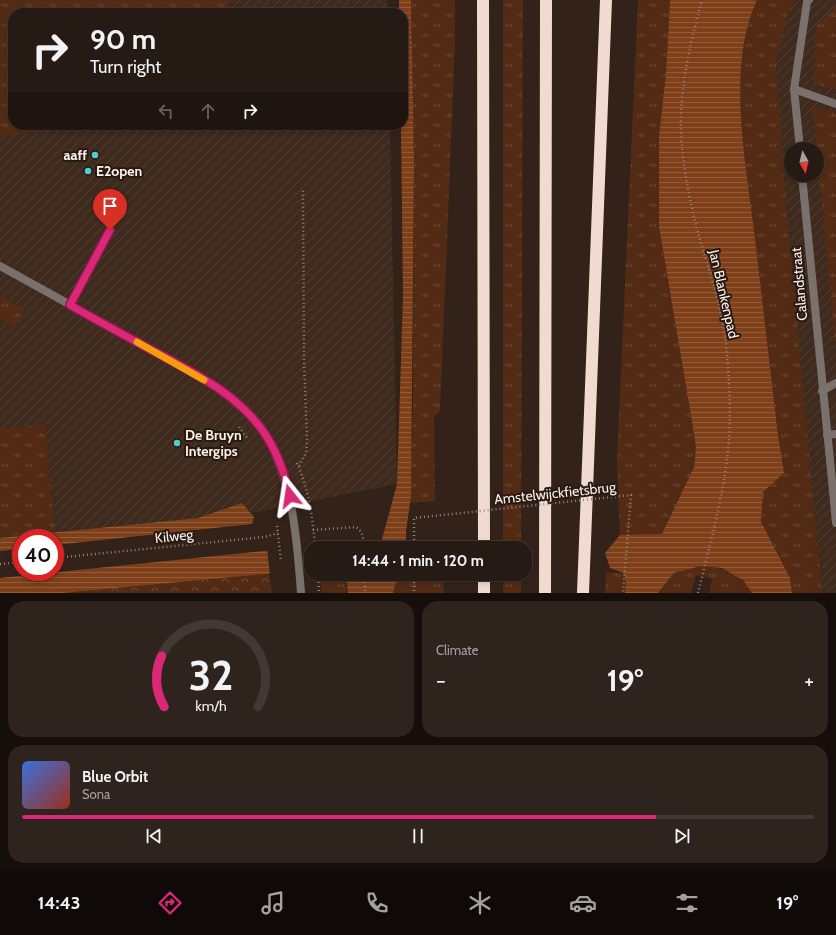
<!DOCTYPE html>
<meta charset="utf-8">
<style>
:root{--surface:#261a14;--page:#2e231d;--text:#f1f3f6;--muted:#a4a1a0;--line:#423834;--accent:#db2777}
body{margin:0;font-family:Cabin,sans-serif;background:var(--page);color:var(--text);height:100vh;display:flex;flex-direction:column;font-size:15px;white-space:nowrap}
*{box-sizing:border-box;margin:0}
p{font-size:13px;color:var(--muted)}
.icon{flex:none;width:22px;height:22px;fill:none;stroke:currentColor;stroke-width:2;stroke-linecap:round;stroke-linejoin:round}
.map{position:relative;height:593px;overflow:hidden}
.side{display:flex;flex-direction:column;gap:8px;padding:8px;background:#150e0b;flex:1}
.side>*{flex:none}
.top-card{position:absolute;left:8px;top:8px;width:400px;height:122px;border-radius:16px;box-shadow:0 2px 6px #0003,0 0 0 1px var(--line);background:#261a14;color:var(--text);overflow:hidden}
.needle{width:26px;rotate:172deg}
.tools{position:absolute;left:784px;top:142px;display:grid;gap:8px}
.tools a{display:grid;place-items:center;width:40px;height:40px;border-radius:50%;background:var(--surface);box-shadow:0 2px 6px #0003,0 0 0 1px var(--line);font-size:20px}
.speed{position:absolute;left:12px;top:529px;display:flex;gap:8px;font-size:20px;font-weight:700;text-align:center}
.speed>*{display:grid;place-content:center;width:52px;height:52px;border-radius:50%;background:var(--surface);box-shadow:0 2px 6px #0003,0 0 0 1px var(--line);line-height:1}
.speed .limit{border:6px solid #d22;background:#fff;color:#111}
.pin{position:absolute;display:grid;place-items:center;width:34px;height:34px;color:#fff;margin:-41px -17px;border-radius:50% 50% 50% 0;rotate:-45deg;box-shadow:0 0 4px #0007}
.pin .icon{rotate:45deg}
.me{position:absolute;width:44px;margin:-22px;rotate:345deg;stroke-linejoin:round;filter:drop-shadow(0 0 3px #0008)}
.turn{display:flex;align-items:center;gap:14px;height:84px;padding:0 16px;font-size:18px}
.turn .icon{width:52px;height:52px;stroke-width:2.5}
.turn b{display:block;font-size:28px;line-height:34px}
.lanes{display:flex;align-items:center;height:38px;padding:0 16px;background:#0003;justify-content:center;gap:20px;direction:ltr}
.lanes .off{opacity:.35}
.big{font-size:30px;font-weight:700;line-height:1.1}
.side .widget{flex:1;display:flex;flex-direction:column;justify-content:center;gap:6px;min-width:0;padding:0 14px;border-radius:16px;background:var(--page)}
.side .dial{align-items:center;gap:0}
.dial svg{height:104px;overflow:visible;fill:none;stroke:var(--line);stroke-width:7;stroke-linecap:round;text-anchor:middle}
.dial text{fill:var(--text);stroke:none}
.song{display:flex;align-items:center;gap:12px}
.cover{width:48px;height:48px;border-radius:6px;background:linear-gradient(135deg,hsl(220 70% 55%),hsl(10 70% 35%))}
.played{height:4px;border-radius:2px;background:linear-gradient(90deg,var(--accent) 80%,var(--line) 80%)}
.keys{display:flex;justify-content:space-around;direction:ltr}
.heat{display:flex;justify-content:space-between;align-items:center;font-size:22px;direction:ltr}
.side .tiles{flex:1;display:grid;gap:8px;grid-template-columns:1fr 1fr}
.widget:last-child{grid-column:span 2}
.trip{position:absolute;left:304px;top:541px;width:228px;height:40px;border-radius:16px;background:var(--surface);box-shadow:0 2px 6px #0003,0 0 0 1px var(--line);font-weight:700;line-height:40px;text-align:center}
.menu{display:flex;height:64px;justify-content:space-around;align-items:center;background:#0f0a08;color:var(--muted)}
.menu .icon{width:28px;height:28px}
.menu .current{color:var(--accent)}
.menu b{font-size:18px;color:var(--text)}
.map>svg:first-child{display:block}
.industrial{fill:url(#industrial-furrows);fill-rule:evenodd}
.grass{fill:url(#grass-tufts)}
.forest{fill:url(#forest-crowns)}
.water{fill:url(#water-rules)}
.pier{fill:#32221a}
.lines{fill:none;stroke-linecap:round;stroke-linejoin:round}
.path{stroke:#91837c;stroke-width:2.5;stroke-dasharray:1 3;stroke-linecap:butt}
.service{stroke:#7a716d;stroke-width:8}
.minor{stroke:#7a716d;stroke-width:8}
.tertiary{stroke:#7a716d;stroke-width:8}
.motorway{stroke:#f1dbd0;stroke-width:12}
.path-bridge{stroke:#91837c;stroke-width:2.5;stroke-dasharray:1 3;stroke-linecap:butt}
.route-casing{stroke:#8e194d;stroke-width:10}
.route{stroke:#db2777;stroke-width:7}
.slow{stroke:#f59e0b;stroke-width:7}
.poi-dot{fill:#51ccd1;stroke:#281911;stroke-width:1.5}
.labels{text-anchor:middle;stroke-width:4;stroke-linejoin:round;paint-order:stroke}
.poi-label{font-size:14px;font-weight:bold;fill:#fcf1eb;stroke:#281911;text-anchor:start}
.street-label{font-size:14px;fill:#fcf1eb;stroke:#281911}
</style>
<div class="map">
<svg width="836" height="593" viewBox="0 0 836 593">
<defs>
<pattern id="industrial-furrows" width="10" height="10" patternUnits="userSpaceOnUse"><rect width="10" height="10" fill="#3f2a1e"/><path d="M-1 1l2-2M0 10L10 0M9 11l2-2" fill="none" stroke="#523f34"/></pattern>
<pattern id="grass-tufts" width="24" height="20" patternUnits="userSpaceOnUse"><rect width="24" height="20" fill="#532b14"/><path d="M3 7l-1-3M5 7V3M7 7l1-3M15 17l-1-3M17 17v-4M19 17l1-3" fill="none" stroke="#6d4a36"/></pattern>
<pattern id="forest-crowns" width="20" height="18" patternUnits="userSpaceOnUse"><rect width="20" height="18" fill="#532b14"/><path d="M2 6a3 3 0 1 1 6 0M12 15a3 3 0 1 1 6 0" fill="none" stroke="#6d4a36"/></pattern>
<pattern id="water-rules" width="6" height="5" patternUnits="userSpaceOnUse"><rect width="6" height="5" fill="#7f4019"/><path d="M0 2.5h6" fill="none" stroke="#925c3b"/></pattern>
</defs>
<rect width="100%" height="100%" fill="#32221a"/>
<path class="industrial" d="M0 0H387L388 13H13V125H390L397 484 236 516 0 541Z
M748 0H836V593H757L734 56ZM791 149H817V175H791Z"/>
<path class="grass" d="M0 0H227L230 13H13V125H107L0 136Z
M411 0H455V44L440 411 434 416 435 501 410 503 413 409 414 161Z
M503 0H523L521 548H503Z
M638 0H670L666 74 659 136V227L696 448 694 467 662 534 620 535 617 460Z
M757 0H795L787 16 776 64 785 193 822 593H792L790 578 761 522 763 492 784 473 778 435C770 370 763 305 755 239 747 167 725 68 757 0Z
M836 5V90L813 83 816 26Z
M812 106 836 113V349Z
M0 296 25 310 15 327 0 319Z
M45 425 55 532 0 537V429Z
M701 566C726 568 738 571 752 593H709L712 579 696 575 691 593H658L674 573Z
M606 572 624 573 626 582 625 593H605Z
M320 574H345L347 593H322Z
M402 574H443L444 593H393L395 585Z
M503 574H521V593H503Z"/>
<path class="forest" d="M269 573 272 593H63Z"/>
<path class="water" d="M399 0H411L414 161 411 496 406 531V548H364L381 543 397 484 403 297 401 125H403V13H399Z
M670 0H757C725 68 747 167 755 239 763 305 770 370 778 435L784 473 763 492 761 522 790 578 792 593H752L743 580 722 568 701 566 674 573 658 593H625L626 582 624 573 610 568 605 553 620 535 662 534 694 467 696 448 691 416 659 227V136L666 74Z
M242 503 254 517 252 524 55 545V538H21V549L0 551V538L198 518Z
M321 545 337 548H311L286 572 63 593H0V578Z
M346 574H402L395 585 393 593H348Z"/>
<path class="pier" d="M320 543 321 548H311V570L270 575 267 549Z"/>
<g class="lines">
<path class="path" d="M239 427 248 439
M297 463C309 490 313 519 315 548
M299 466 306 453 307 440 304 360 303 190
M277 526 281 561
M313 530 356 527C364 533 363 539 364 548
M55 558 264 537 278 533
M0 564 21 562
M318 574 319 593
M365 574V593
M414 574V593
M698 593C710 544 726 488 729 438 731 407 729 375 726 345 722 302 705 262 695 221 687 189 680 149 681 116 682 77 692 37 702 0"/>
<path class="service" d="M794 89 836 104
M800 149 794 89 807 2 809 0
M802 175 834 501
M70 305 110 230
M822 391 836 383
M827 435 836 434"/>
<path class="minor" d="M834 501 836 523"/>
<path class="tertiary" d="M0 266C38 287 76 308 114 329 156 353 242 392 266 435 293 484 297 538 301 593"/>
<path class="motorway" d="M483 0 484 548
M484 574V593
M545 593 546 0
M583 593 606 0"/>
<path class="path-bridge" d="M414 548V518L631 495 623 593"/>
</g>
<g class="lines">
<g class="route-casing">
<path id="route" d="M110 230 70 305C96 320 122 334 148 348 189 370 239 394 265 434 277 452 285 475 290 496"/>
</g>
<use href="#route" class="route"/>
<path class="slow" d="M137 342 204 380"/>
</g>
<g class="poi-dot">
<circle cx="95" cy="155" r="4"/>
<circle cx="88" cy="171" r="4"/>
<circle cx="177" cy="443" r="4"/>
</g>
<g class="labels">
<g class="poi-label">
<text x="87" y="160" text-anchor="end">aaff</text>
<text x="96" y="176">E2open</text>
<text x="185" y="440">De Bruyn<tspan x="185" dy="16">Intergips</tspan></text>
</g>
<g class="street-label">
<text transform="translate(799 284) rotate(-95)" y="5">Calandstraat</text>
<text transform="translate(724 294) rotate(77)" y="5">Jan Blankenpad</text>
<text transform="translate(555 493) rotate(-6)" y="5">Amstelwijckfietsbrug</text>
<text transform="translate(174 536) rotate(-6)" y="5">Kilweg</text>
</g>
</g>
</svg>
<div class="tools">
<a><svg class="needle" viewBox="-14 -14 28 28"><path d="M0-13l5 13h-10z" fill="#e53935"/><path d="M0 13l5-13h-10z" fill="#a4a1a0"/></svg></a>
</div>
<div class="speed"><div class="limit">40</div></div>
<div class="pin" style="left:110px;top:230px;background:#d93025"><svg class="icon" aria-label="arrive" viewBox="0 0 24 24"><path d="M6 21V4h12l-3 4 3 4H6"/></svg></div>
<svg class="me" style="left:290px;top:496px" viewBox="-20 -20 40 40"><path d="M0-17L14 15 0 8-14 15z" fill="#db2777" stroke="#fff" stroke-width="4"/></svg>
<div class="trip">14:44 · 1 min · 120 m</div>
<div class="top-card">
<div class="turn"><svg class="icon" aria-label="right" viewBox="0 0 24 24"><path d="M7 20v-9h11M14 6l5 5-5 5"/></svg><div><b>90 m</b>Turn right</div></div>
<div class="lanes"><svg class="icon off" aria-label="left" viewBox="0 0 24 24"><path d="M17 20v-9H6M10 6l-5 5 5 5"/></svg><svg class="icon off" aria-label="ahead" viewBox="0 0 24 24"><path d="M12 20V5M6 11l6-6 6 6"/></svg><svg class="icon" aria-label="right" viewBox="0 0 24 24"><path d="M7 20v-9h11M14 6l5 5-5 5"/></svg></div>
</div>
</div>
<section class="side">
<div class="tiles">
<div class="widget dial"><svg viewBox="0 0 100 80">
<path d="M14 69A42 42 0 1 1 86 69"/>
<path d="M14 69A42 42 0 0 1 12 30" stroke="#db2777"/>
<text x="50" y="56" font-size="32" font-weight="700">32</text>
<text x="50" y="72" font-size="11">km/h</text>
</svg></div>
<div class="widget"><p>Climate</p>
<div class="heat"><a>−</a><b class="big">19°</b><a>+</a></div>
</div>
<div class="widget">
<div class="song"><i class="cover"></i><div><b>Blue Orbit</b><p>Sona</p></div></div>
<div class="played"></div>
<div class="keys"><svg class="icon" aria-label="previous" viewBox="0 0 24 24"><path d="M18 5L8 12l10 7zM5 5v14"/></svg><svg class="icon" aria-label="pause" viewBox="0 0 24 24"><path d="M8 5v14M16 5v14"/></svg><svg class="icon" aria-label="next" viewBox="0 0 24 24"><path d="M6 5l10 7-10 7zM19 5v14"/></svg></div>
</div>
</div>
</section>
<nav class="menu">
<b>14:43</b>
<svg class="icon current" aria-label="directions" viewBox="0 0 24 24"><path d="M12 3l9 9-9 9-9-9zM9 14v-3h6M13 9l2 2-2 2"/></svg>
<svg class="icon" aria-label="music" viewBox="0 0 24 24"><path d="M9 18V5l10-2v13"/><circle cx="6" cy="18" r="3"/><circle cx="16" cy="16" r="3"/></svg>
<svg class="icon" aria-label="phone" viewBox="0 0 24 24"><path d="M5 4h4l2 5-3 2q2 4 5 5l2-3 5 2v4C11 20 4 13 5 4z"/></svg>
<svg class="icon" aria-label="climate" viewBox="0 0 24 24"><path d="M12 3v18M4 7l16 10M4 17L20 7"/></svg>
<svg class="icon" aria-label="car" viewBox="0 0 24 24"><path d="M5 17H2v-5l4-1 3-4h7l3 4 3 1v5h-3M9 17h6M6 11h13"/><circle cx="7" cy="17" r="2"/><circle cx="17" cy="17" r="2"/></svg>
<svg class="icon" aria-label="filters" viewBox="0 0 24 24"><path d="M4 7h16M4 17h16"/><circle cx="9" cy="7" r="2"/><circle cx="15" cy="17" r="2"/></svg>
<b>19°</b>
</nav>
